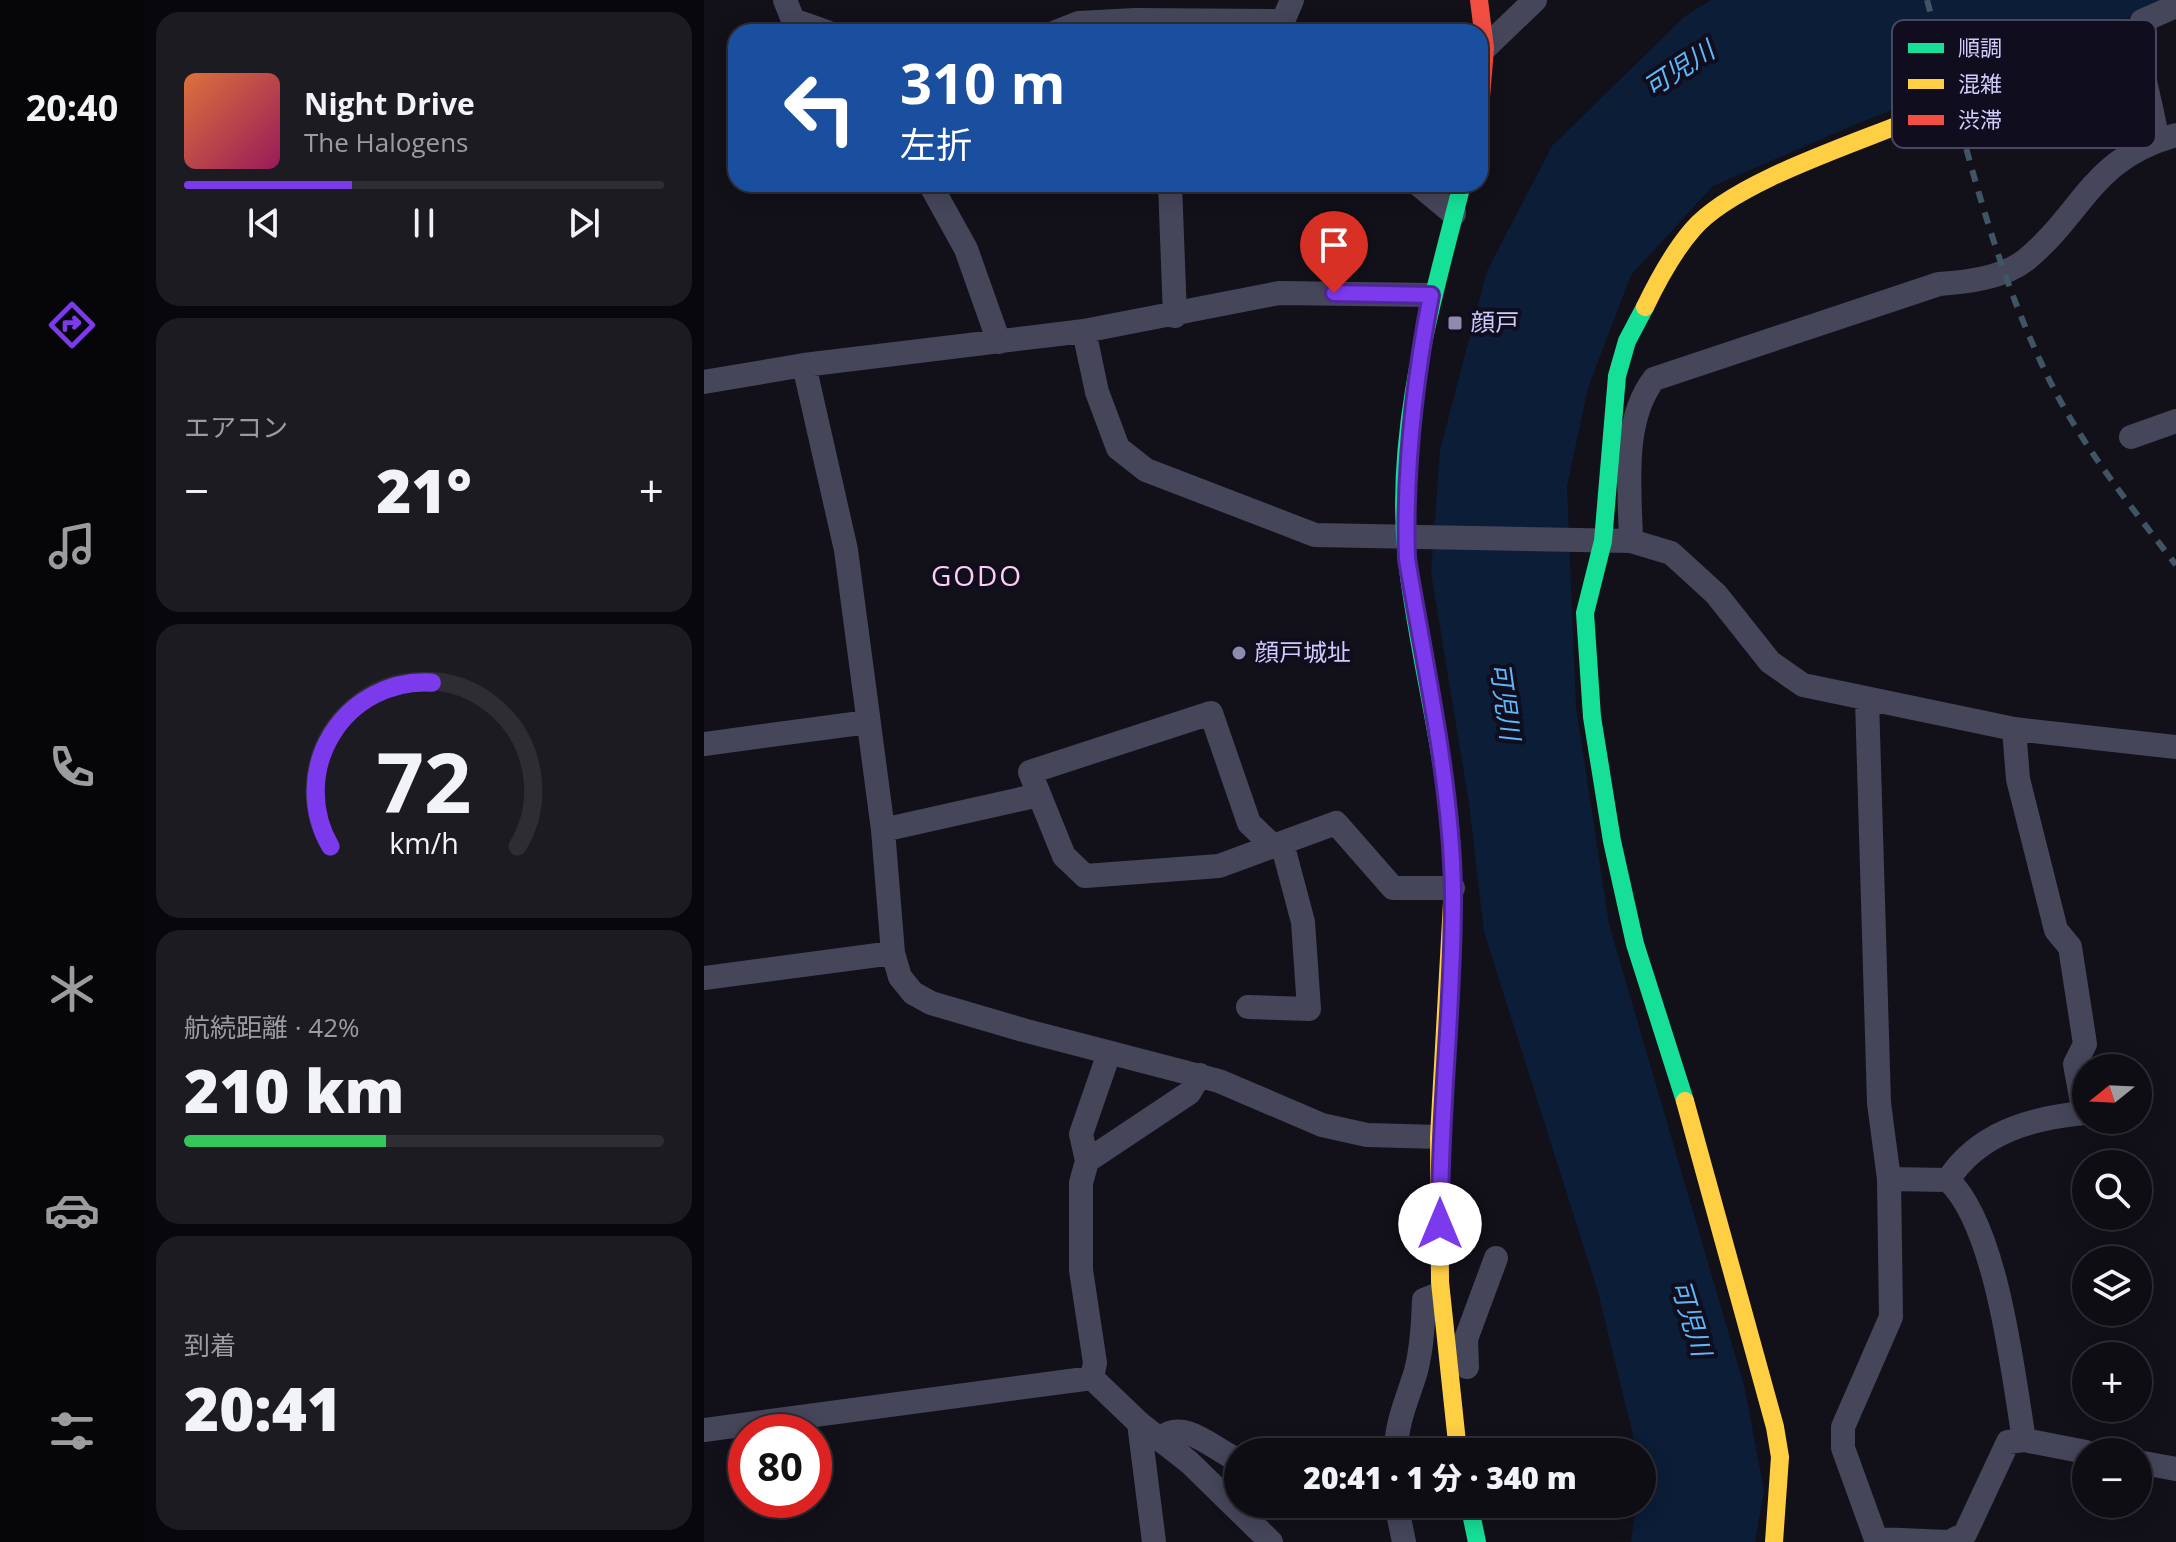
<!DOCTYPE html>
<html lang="ja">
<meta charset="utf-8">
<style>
:root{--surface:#0e0d14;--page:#1c1b22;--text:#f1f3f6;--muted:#9b9ca0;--line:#2e2d34;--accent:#7c3aed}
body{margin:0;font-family:"Open Sans","Noto Sans JP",sans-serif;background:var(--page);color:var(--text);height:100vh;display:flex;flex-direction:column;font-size:30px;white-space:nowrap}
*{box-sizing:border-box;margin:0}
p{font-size:26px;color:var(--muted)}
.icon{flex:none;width:44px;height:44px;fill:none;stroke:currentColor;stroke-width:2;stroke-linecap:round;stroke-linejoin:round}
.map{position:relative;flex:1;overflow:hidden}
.side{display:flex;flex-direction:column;gap:12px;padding:12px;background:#08070b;width:560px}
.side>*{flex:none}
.banner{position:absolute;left:24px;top:24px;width:760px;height:168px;border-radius:24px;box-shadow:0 4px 20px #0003,0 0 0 2px var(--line);background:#1a4fa0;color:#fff;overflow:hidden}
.needle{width:52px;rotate:252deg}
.buttons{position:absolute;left:1368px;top:1054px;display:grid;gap:16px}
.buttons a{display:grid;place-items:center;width:80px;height:80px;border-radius:50%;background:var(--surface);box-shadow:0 4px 20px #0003,0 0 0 2px var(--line);font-size:40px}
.speed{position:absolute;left:24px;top:1414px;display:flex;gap:16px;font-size:40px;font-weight:700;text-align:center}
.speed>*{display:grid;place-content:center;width:104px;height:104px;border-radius:50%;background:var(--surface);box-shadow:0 4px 20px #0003,0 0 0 2px var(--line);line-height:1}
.speed .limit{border:12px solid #d22;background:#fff;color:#111}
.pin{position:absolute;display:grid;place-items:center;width:68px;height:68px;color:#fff;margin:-82px -34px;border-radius:50% 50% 50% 0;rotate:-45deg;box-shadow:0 0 8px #0007}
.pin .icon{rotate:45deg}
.me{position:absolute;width:88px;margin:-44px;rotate:0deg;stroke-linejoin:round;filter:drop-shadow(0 0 6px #0008)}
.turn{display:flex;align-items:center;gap:28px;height:168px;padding:0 40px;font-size:36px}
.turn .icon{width:104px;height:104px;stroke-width:2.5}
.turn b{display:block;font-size:56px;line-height:68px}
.big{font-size:60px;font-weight:800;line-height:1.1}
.side .card{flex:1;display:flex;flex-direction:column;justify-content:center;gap:12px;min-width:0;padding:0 28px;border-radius:24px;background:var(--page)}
.side .dial{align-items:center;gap:0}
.dial svg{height:208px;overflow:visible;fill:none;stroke:var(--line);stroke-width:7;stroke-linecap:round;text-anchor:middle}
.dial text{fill:var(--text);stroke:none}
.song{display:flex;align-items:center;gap:24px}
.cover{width:96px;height:96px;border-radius:12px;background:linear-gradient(135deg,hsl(20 70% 55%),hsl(330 70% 35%))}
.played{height:8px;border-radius:4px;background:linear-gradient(90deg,var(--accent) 35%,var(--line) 35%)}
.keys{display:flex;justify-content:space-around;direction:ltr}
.heat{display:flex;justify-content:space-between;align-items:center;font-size:44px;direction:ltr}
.charge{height:12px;border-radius:6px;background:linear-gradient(90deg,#34c759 42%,var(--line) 0)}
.trip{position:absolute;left:520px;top:1438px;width:432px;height:80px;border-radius:40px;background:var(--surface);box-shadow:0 4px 20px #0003,0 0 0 2px var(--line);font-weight:800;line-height:80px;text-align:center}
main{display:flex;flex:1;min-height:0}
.tab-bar{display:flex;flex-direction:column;width:144px;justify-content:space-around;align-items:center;background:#060508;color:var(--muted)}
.tab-bar .icon{width:56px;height:56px}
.tab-bar .active{color:var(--accent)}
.tab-bar b{font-size:36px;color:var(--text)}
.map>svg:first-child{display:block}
.water{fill:#0b1d37}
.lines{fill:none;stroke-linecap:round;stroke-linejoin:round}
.street{stroke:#46465b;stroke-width:24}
.fast{stroke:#16e098;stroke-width:18}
.slow{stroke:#ffcf43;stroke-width:18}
.jam{stroke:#f24e42;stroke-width:18}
.rail{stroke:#3f5563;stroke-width:6;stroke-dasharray:12 10;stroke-linecap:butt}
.route-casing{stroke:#51269a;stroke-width:20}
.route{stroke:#7c3aed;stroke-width:14}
.poi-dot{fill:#8d8bae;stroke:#0f0d1e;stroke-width:3}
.labels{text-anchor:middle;stroke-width:8;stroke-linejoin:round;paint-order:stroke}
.poi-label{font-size:24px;fill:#cfccfd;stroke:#0f0d1e;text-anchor:start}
.water-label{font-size:26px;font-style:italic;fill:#5db9fa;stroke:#0f0d1e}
.quarter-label{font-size:28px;letter-spacing:2px;fill:#fdceee;stroke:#0f0d1e}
.key{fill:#0f0d1e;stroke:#494661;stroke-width:2}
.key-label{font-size:22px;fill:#cfccfd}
</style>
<main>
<nav class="tab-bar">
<b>20:40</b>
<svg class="icon active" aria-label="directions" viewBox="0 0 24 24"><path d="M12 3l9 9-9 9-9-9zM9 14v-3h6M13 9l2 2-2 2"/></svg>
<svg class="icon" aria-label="music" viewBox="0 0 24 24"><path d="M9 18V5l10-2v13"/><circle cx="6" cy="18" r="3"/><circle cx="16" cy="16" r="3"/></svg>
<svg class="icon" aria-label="phone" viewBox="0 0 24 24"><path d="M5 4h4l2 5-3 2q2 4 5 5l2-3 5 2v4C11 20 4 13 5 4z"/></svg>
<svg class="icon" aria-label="climate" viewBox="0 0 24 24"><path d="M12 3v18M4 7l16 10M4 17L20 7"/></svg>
<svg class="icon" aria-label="car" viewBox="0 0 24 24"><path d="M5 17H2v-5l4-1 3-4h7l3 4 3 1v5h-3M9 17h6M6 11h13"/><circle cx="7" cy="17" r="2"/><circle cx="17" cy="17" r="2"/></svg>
<svg class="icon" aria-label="filters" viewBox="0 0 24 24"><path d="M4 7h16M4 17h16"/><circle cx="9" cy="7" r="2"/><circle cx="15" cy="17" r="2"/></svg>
</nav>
<section class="side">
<div class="card">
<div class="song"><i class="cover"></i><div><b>Night Drive</b><p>The Halogens</p></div></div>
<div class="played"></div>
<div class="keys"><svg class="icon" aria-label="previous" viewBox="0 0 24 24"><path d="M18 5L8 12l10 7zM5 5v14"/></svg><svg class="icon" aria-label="pause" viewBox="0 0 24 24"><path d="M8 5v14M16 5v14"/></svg><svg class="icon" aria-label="next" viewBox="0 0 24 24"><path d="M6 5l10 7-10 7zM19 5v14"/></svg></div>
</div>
<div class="card"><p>エアコン</p>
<div class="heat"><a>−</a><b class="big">21°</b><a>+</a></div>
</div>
<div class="card dial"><svg viewBox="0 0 100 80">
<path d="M14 69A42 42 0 1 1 86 69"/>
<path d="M14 69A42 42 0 0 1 53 6" stroke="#7c3aed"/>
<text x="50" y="56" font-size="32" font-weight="700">72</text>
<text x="50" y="72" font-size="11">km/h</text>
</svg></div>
<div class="card"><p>航続距離 · 42%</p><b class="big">210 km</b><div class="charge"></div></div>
<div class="card"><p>到着</p><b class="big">20:41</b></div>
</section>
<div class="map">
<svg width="1472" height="1542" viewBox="0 0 1472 1542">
<rect width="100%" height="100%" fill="#12111a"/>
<path class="water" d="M1007 0H1470L1150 125 1009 186 927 275 884 388 863 486 872 707 905 924 1041 1389 1060 1491 1051 1542H927L932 1504H938V1452H933L894 1292 780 932 765 804 727 572 736 450 783 271 848 146 981 16Z"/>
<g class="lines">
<path class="street" d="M81 0 89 20 123 32
M352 32 375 23 431 20 579 21 588 0
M781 48 831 0
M1453 140C1449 102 1429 57 1438 21L1472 6
M226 184 262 249 295 342
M466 184 471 316
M714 184 750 214
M380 331 393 392 414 448 442 470 611 535 927 541 967 553 1012 594 1066 662 1099 685 1310 729 1472 747
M100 365 142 550 179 830 189 953 196 977 209 993 227 1003 319 1030 515 1081 618 1125 663 1135 735 1137
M0 382 100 365 380 331 575 293 727 295
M1427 437 1472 421
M927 541C926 490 917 422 950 379L1235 284C1263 282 1300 278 1323 259 1381 210 1388 158 1472 135
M1163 699 1175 1103 1185 1179 1187 1317 1139 1427V1448L1173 1542
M0 744 164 722
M179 830 335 795
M569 846 545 823 507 713 326 772 360 856 381 876 515 866 632 823 689 888H749
M0 978 189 953
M544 1007 605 1009 599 922 578 843
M383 1161 485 1093 496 1075
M1185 1179 1244 1180C1293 1226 1309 1373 1320 1440L1382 1452
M1244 1180C1274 1133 1327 1118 1380 1113L1371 1064 1381 1044 1366 947 1352 930 1314 779 1310 729
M763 1367 762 1339 792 1258
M388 1378 391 1363 377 1270V1183L383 1161 377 1134 405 1053
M388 1378 435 1423 485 1462 567 1542
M435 1423 450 1542
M0 1430 388 1378
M457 1438C481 1418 510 1450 534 1460
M637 1452 692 1447
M692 1452C692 1422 704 1398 712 1371 718 1347 719 1324 720 1300L730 1296
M1434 1462 1472 1469
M692 1504 700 1542
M1173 1539 1244 1542
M1245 1542 1261 1534 1304 1442 1320 1440"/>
<path class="fast" d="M941 307 923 341 913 376 899 541 881 613 888 717 908 841 931 944 981 1101
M748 903C754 794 715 670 703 560 689 432 727 307 758 184
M765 1504 773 1542"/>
<path class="slow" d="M941 307C954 280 969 252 989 229 1030 181 1156 142 1217 116
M748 903 735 1137 736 1282 754 1452
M981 1101 1071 1427 1076 1457 1070 1542"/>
<path class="jam" d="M775 0 781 48 776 110"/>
<path class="rail" d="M1223 0C1257 126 1285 256 1343 375 1376 444 1426 505 1472 565"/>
</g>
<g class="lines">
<g class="route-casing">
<path id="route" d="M630 293 727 295C710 383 700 470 703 559 721 668 747 780 749 890 750 1001 735 1112 736 1224"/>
</g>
<use href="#route" class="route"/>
</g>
<g class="poi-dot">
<rect x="743" y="315" width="16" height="16" rx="4"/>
<circle cx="535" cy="653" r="8"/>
</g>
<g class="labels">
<g class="poi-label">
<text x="767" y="331">顔戸</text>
<text x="551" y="661">顔戸城址</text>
</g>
<g class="water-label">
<text transform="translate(975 69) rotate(-33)" y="9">可児川</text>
<text transform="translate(801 701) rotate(82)" y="9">可児川</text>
<text transform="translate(987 1318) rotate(73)" y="9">可児川</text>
</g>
<g class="quarter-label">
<text x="273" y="586">GODO</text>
</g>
</g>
<rect x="1188" y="20" width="264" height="128" rx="12" class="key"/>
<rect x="1204" y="43" width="36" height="10" fill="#16e098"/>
<rect x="1204" y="79" width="36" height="10" fill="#ffcf43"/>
<rect x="1204" y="115" width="36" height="10" fill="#f24e42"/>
<g class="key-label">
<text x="1254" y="56">順調</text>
<text x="1254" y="92">混雑</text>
<text x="1254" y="128">渋滞</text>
</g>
</svg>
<div class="buttons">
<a><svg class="needle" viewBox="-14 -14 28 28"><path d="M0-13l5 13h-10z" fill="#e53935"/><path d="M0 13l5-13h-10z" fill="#9b9ca0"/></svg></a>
<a><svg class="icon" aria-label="search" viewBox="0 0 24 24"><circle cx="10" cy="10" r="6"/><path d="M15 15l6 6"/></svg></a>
<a><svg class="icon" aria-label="layers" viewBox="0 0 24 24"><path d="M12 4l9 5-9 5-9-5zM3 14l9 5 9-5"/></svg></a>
<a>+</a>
<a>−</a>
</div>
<div class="speed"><div class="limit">80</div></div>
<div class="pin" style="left:630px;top:293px;background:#d93025"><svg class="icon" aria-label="arrive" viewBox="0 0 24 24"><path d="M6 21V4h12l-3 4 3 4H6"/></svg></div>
<svg class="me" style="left:736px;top:1224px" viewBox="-20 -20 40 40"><circle r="19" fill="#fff"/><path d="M0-13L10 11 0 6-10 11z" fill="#7c3aed"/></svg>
<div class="trip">20:41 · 1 分 · 340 m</div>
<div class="banner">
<div class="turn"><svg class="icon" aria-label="left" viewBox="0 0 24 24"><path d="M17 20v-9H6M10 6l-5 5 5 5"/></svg><div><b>310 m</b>左折</div></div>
</div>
</div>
</main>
